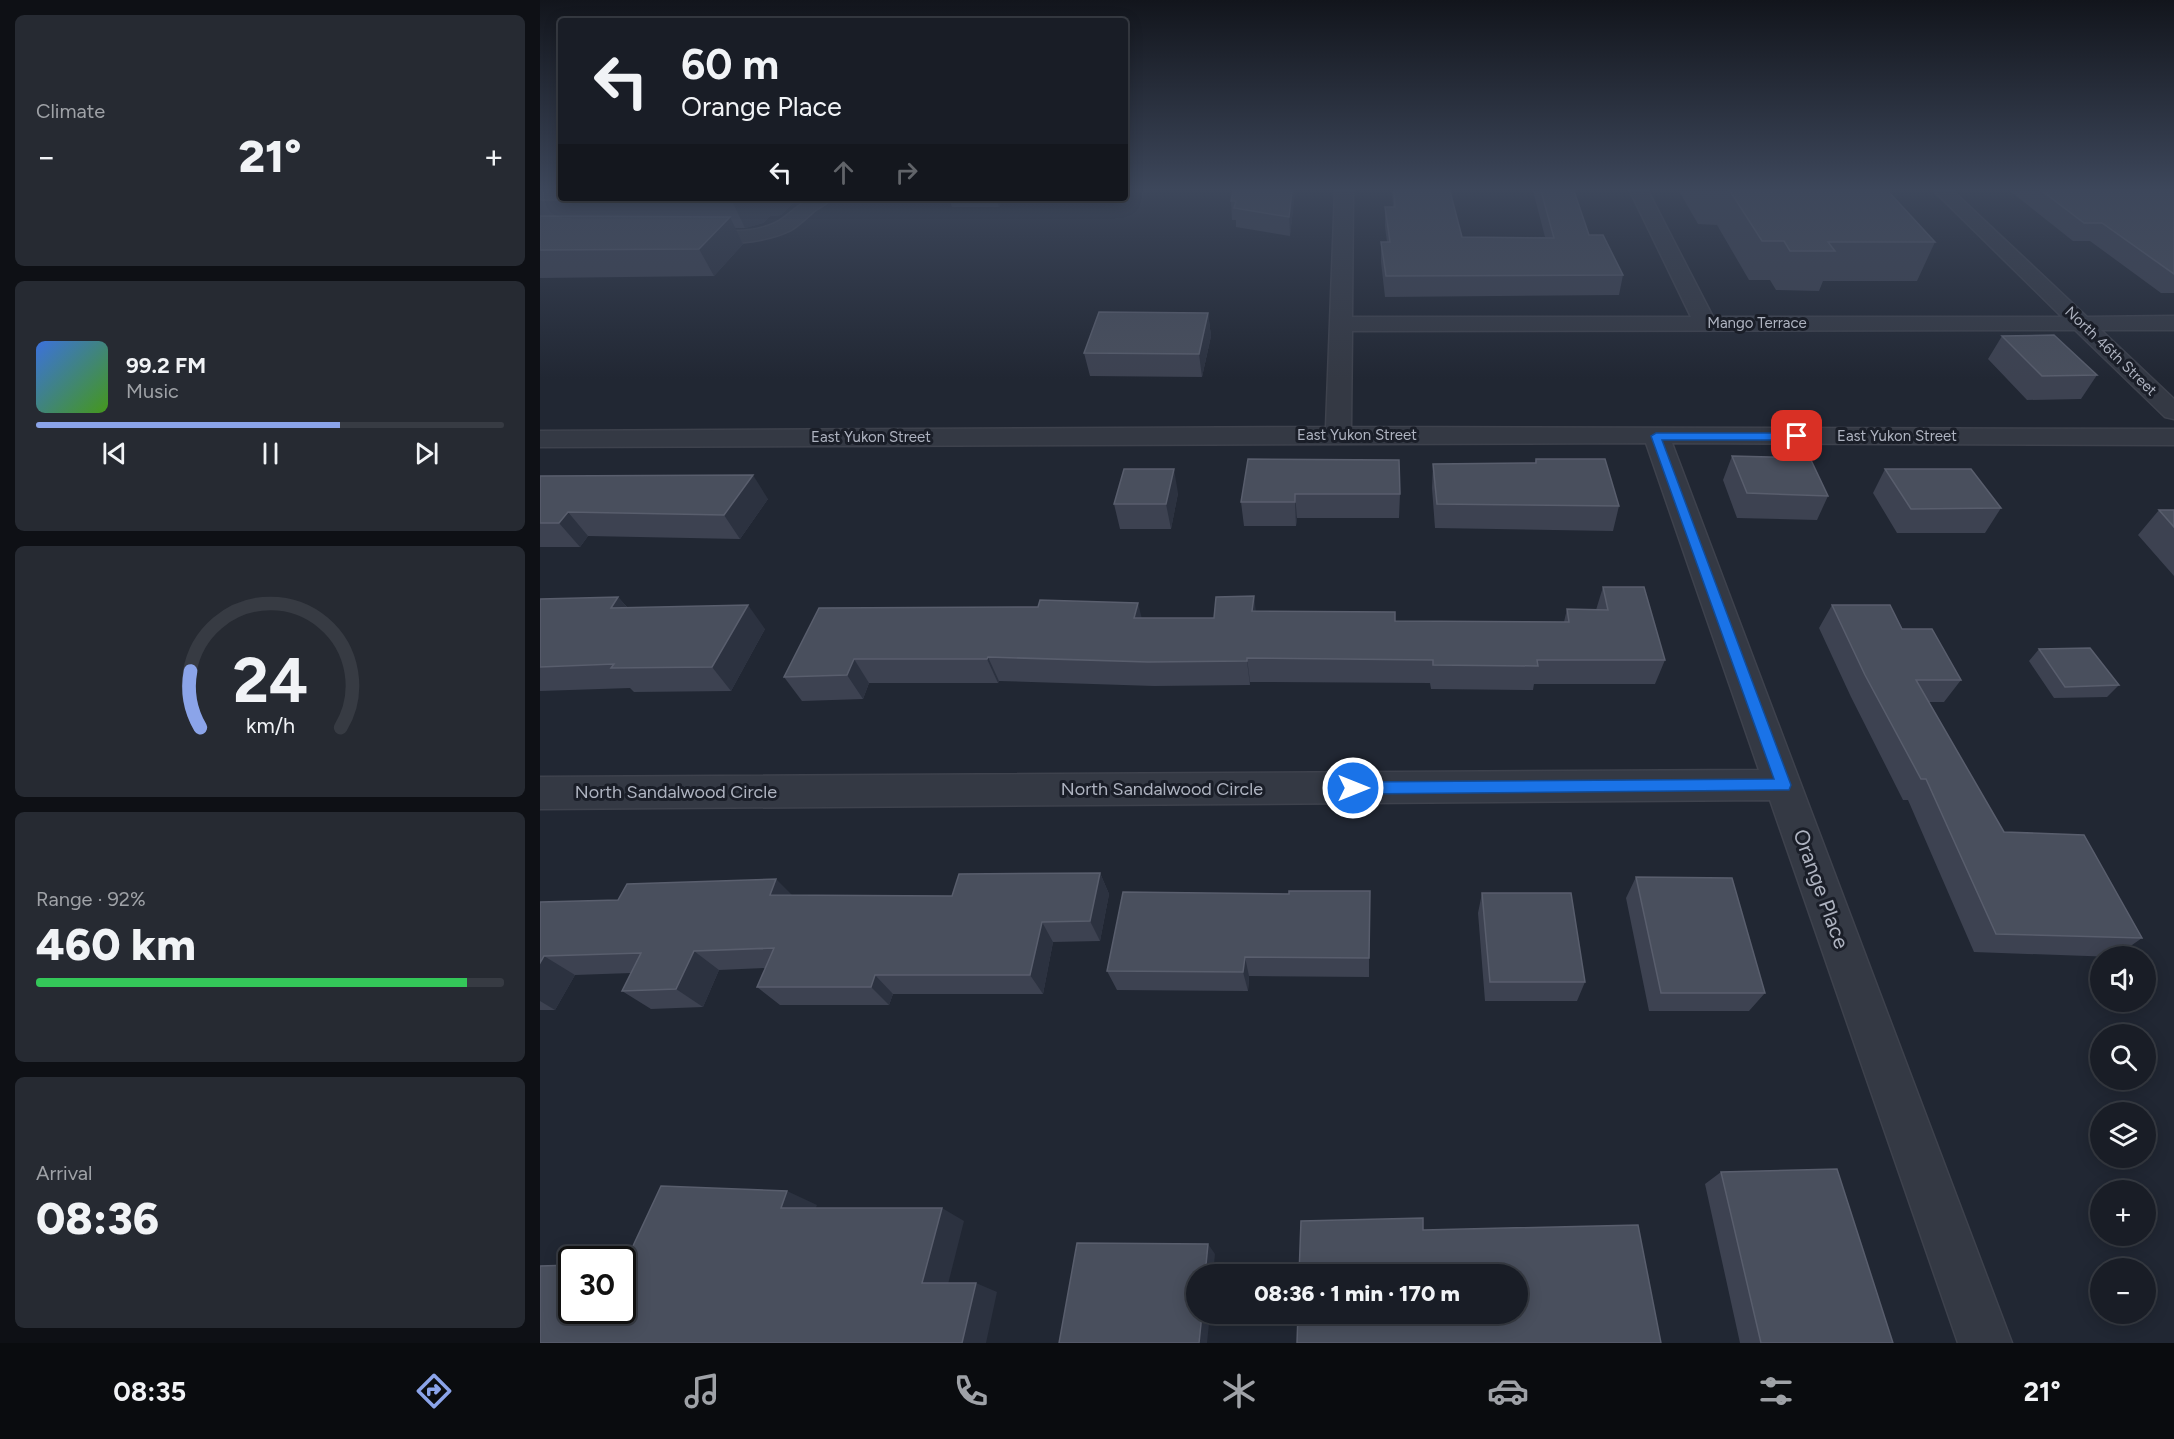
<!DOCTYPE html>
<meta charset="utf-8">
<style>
:root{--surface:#191d26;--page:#262a32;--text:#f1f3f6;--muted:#9fa2a7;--line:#373b43;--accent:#8ba4e9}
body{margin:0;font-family:Figtree,sans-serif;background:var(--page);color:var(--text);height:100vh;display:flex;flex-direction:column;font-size:22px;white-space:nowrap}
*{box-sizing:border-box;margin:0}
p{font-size:20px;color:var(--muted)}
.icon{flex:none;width:33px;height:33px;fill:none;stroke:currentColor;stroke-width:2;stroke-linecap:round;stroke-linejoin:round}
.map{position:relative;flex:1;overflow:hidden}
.details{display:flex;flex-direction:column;gap:15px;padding:15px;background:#0e1015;width:540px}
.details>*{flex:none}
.guide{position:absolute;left:18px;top:18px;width:570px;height:183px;border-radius:6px;box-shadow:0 3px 15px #0003,0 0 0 2px var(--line);background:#191d26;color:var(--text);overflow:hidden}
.buttons{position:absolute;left:1550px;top:946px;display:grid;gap:12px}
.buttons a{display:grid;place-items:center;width:66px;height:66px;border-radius:50%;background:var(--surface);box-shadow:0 3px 15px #0003,0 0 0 2px var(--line);font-size:30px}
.speed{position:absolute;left:18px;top:1246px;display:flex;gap:12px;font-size:30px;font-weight:700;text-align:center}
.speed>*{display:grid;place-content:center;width:78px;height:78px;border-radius:50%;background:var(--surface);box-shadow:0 3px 15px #0003,0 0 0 2px var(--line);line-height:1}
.speed .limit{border:3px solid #111;border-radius:9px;background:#fff;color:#111}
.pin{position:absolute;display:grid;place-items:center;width:51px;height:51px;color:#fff;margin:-26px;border-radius:12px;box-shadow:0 3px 9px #0006}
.me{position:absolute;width:66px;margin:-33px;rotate:90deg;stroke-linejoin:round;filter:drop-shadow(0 0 4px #0008)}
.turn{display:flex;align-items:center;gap:21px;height:126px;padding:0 24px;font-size:27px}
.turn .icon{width:78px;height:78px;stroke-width:2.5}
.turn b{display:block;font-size:42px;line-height:51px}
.lanes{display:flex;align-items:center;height:57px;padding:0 24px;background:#0003;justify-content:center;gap:30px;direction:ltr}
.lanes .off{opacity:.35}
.big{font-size:45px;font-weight:800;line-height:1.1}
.details .widget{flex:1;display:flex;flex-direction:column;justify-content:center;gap:9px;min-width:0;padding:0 21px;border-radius:9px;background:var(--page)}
.details .dial{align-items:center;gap:0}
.dial svg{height:156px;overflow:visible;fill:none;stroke:var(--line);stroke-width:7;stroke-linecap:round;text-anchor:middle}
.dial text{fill:var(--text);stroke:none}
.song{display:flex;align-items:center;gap:18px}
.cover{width:72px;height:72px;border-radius:9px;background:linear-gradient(135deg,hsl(220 70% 55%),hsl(100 70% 35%))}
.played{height:6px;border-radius:3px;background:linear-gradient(90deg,var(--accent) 65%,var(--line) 65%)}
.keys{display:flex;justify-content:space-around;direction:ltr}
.heat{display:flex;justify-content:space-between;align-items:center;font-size:33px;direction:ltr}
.charge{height:9px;border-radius:4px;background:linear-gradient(90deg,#34c759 92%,var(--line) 0)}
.trip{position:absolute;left:646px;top:1264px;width:342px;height:60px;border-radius:30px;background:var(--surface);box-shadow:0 3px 15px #0003,0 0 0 2px var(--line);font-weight:800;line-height:60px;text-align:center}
.tab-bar{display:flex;height:96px;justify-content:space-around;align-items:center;background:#0a0c0f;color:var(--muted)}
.tab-bar .icon{width:42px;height:42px}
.tab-bar .selected{color:var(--accent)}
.tab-bar b{font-size:27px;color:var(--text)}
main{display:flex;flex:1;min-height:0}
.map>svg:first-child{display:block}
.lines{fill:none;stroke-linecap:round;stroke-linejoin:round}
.minor-casing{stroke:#3e424d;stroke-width:3}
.minor{fill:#343944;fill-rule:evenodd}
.wall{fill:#3d4251}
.shaded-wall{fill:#2c3240}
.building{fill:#494f5d;stroke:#595e6d;stroke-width:1.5}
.route{fill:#1a73e8;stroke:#114b97;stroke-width:1.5}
.labels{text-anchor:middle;stroke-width:6;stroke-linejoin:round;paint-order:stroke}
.far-street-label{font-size:15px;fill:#aeb3c0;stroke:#1a1e28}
.street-label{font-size:18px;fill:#aeb3c0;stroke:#1a1e28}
.near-street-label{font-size:21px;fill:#aeb3c0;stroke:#1a1e28}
</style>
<main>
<section class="details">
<div class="widget"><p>Climate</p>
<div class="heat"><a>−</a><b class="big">21°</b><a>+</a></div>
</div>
<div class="widget">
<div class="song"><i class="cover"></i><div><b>99.2 FM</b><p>Music</p></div></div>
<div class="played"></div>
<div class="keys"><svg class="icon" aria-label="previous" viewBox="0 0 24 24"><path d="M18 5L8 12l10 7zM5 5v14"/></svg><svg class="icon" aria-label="pause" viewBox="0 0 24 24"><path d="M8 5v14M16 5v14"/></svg><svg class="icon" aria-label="next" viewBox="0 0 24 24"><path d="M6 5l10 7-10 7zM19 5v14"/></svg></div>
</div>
<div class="widget dial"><svg viewBox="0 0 100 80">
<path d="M14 69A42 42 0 1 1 86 69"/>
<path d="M14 69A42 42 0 0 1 9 40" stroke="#8ba4e9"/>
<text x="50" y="56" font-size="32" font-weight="700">24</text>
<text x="50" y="72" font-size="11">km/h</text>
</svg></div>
<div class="widget"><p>Range · 92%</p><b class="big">460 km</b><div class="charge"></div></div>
<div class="widget"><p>Arrival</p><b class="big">08:36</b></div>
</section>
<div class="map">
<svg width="1634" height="1343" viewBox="0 0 1634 1343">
<rect width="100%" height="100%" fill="#212733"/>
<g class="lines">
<g class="minor-casing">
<path id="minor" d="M795 191H813L812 317H1151L1090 191H1108L1173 317H1522L1394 191H1413L1547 317 1634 316V330H1561L1634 399V419L1625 417 1535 330 812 331 811 427 1634 429V445L1132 443 1472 1343H1418L1230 800 0 809V777L1219 770 1106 443 0 447V431L786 427Z
M270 198H292C288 204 279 207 273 212 266 218 259 225 251 230 226 243 176 247 148 240L145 236 148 232 155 230C182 231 215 235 239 221 250 214 259 205 270 198Z"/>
</g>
<use href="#minor" class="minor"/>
</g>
<path class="wall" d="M0 191 21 198H258L241 215 230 216 223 223 205 228H195L203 244 174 276 0 278Z
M755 191 750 236 696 227V220H692L691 201Z
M852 191H910L922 237H1005L993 191H1034L1049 235 1083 275 1079 295 845 297 841 262V242H847L845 227V207H853Z
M1139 191H1348L1395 242 1377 281H1283L1279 291 1236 290 1230 280H1209L1177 225 1158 224Z
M1470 191H1634V293H1621L1550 241H1533Z
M409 198H464L459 207H412Z
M668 313 671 336 662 377 550 376 544 353Z
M1462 336 1557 375 1541 399 1487 400 1448 359Z
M1192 456 1288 496 1277 520 1197 518 1183 480Z
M708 459 860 494 859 518H757L756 526H704L701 502Z
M996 459 1079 506 1073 531 895 528 892 488 893 464 995 463Z
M1345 469 1461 508 1445 533H1357L1333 493Z
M0 476 228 499 200 539 48 536 40 547H0Z
M638 493 631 529H580L574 504Z
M1619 510H1634V576L1598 535Z
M1063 587 1125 660 1115 684H994L993 690 891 689 890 683 710 682V685L614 686 459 681 458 683H329L323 699 262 701 244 677 498 607 602 618H674L714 596 715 611 855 621 1024 622 1027 609 1056 610Z
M78 597 87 607 225 629 191 691 94 692 90 688 0 691V599Z
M1292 605 1362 629 1421 680 1404 702H1389L1464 832 1602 938 1575 957 1434 952 1368 800H1363L1311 697 1279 628Z
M1499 649 1579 685 1567 697 1514 698 1489 661Z
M560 873 569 894 560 941 513 942 503 994H353L349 1005H240L217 987 225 968 179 970 163 1007 111 1009 82 991 91 973 35 975 15 1010H0V902L78 900 252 895 412 896Z
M1096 877 1225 993 1209 1011H1109L1086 898Z
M583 892 829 958V977L709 976 708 991 577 990 567 971Z
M942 893 1045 982 1037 1001H945L938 913Z
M1181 1172 1353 1343H1200L1165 1184Z"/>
<path class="shaded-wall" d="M752 191H755L750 236 749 217Z
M206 198H258L241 215 230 216 223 223 205 228 192 201Z
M456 198H464L459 207Z
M190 217 203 244 174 276 159 249Z
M668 313 671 336 662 377 659 354Z
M634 469 638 493 631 529 626 504Z
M213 475 228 499 200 539 184 515Z
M755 494 757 518 756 526 755 502Z
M28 512 48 536 40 547 19 523Z
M714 596 717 620 712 611Z
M78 597 99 621 71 608Z
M598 603 604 627 594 618Z
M208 605 225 629 191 691 172 667Z
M448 657 459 681 458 683 447 659Z
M707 658 710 682V685L707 661Z
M314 659 329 683 323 699 307 675Z
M560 873 569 894 560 941 550 921Z
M236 879 257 900 230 895Z
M502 922 513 942 503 994 490 975Z
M154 951 179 970 163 1007 136 989Z
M4 956 35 975 15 1010 0 1001V963Z
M705 957 709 976 708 991 703 972Z
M335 975 353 994 349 1005 331 987Z
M247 1191 277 1205 271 1221 241 1208Z
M402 1208 424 1221 406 1292 382 1283Z
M668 1244 675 1254 673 1275H665Z
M436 1283 457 1292 446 1343H422Z
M662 1314H670L667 1343H659Z"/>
<path class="building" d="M0 191H21V198H206L192 201 0 200Z
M693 191H752L749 217 694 208 696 201H691Z
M854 191H910L922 237 1014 238 1001 191H1034L1049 235H1063L1083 275 846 276 841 242H850L845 207H855Z
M1190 191H1348L1395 242H1288L1295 251H1250L1244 241H1222Z
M1502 191H1634V274L1562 223H1544Z
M0 216 190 217 159 249 0 250Z
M559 312 668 313 659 354 544 353Z
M1514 335 1557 375 1502 376 1462 336Z
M1192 456 1270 458 1288 496 1207 493Z
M708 459 859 460 860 494H755V502H701Z
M996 459H1065L1079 506 897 504 893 464 996 463Z
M584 469H634L626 504H574Z
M1345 469H1431L1461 508 1371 509Z
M213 475 184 515 28 512 19 523H0V476Z
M1619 510H1634V527Z
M1063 587H1104L1125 660H997L998 666 893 665V660L707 658V661L608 662 448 657 447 659H314L307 675 244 677 279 608 498 607 500 600 598 603 594 618H674L676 597 714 596 712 611 855 612V621L1029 622 1027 609 1068 610Z
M78 597 71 608 208 605 172 667 71 668 74 664 0 667V599Z
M1292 605H1350L1362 629H1392L1421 680H1376L1464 832 1544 835 1602 938 1456 934 1386 779H1381L1325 675Z
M1550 648 1579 685 1525 687 1499 649Z
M560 873 550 921 502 922 490 975H335L331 987H217L234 948 154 951 136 989 82 991 101 953 4 956 0 963V902L78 900 87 884 236 879 230 895 412 896 419 874Z
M1096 877 1192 878 1225 993H1121Z
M749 891H830L829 958 705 957 703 972 567 971 583 892 749 894Z
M942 893H1031L1045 982H950Z
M1297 1169 1353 1343H1221L1181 1172Z
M121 1186 247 1191 241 1208H402L382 1283H436L422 1343H0V1266L32 1265V1311H82V1263H85Z
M883 1218V1230L1098 1225 1121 1343H757L758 1314H978V1275H759L761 1221Z
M537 1243 668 1244 665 1275H657V1314H662L659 1343H519Z"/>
<linearGradient id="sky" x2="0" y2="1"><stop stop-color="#12151c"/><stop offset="0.5" stop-color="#3d475b"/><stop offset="1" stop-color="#3d475b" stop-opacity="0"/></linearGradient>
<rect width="1634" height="379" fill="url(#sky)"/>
<path class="route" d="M1116 433H1257L1262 436 1257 440H1122L1251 785 1249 790 813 794 808 792 806 788 808 783 813 782 1234 779 1111 436Z"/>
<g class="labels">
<g class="far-street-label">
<text x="1217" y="328">Mango Terrace</text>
<text transform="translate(1571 351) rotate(44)" y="5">North 46th Street</text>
<text x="817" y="440">East Yukon Street</text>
<text x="1357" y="441">East Yukon Street</text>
<text x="331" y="442">East Yukon Street</text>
</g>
<g class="street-label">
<text x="622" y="795">North Sandalwood Circle</text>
<text x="136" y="798">North Sandalwood Circle</text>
</g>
<g class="near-street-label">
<text transform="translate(1281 889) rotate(70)" y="7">Orange Place</text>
</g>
</g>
</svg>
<div class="buttons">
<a><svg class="icon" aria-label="sound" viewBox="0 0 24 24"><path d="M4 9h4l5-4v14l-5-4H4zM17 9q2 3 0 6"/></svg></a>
<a><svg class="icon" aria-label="search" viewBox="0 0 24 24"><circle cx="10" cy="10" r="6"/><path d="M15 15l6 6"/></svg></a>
<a><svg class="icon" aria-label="layers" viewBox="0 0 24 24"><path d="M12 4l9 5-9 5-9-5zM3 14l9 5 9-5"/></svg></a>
<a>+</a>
<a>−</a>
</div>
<div class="speed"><div class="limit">30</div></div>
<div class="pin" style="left:1257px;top:436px;background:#d93025"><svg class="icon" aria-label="arrive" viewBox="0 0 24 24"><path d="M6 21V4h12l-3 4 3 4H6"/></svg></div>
<svg class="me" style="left:813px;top:788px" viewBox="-20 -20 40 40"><circle r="17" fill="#1a73e8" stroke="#fff" stroke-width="3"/><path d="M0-11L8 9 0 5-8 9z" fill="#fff"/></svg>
<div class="trip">08:36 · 1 min · 170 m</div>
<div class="guide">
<div class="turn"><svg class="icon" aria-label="left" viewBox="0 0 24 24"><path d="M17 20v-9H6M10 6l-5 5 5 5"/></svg><div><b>60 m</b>Orange Place</div></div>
<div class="lanes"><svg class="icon" aria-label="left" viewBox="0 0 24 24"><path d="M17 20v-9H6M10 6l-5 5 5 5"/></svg><svg class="icon off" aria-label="ahead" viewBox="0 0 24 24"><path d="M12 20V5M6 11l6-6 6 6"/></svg><svg class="icon off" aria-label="right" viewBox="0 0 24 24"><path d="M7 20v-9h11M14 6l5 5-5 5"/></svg></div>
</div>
</div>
</main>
<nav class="tab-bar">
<b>08:35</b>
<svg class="icon selected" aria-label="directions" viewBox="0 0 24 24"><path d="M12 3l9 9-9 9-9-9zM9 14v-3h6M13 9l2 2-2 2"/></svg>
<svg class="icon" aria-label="music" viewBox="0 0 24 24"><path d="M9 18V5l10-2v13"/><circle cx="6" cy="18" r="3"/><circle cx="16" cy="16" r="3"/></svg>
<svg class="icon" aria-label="phone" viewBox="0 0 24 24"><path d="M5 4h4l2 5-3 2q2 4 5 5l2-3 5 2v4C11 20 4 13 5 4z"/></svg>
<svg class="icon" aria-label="climate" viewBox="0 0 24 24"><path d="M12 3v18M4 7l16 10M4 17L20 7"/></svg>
<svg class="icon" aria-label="car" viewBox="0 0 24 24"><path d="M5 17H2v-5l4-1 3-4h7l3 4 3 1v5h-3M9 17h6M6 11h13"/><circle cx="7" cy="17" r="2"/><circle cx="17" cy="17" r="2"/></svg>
<svg class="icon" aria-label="filters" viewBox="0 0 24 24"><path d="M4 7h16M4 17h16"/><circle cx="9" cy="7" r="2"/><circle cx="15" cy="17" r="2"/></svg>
<b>21°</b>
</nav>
